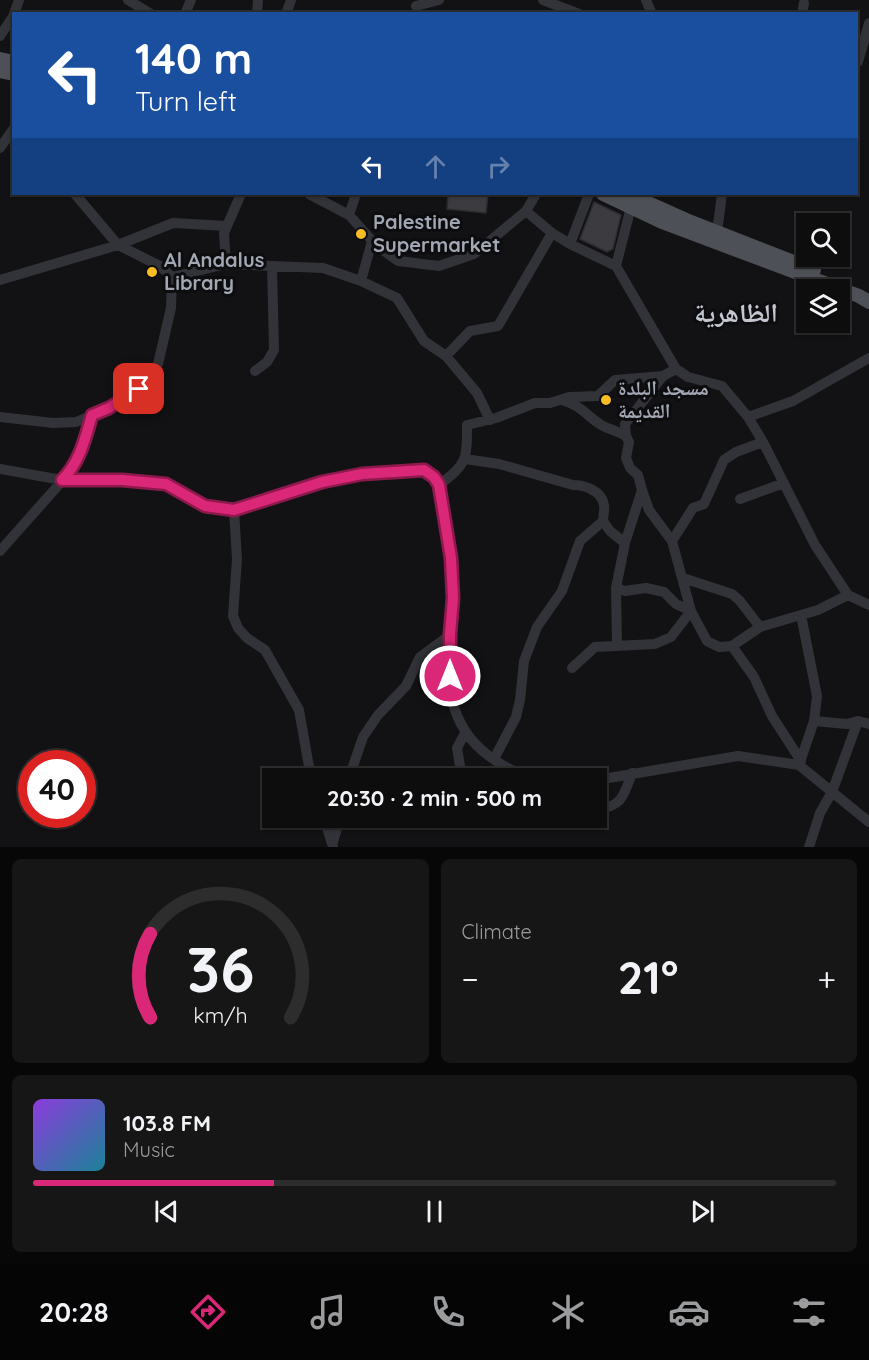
<!DOCTYPE html>
<meta charset="utf-8">
<style>
:root{--surface:#0e0d0e;--page:#171617;--text:#f1f3f6;--muted:#9b9c9e;--line:#2e2d2e;--accent:#db2777}
body{margin:0;font-family:Quicksand,"Noto Naskh Arabic",sans-serif;background:var(--page);color:var(--text);height:100vh;display:flex;flex-direction:column;font-size:22px;white-space:nowrap}
*{box-sizing:border-box;margin:0}
p{font-size:20px;color:var(--muted)}
.icon{flex:none;width:33px;height:33px;fill:none;stroke:currentColor;stroke-width:2;stroke-linecap:round;stroke-linejoin:round}
.map{position:relative;height:847px;overflow:hidden}
.panel{display:flex;flex-direction:column;gap:12px;padding:12px;background:#080708;flex:1}
.panel>*{flex:none}
.hud{position:absolute;left:12px;top:12px;width:846px;height:183px;border-radius:0px;box-shadow:0 2px 4px #0004,0 0 0 2px var(--line);background:#1a4fa0;color:#fff;overflow:hidden}
.tools{position:absolute;left:796px;top:213px;display:grid;gap:12px}
.tools a{display:grid;place-items:center;width:54px;height:54px;border-radius:0px;background:var(--surface);box-shadow:0 2px 4px #0004,0 0 0 2px var(--line);font-size:30px}
.speed{position:absolute;left:18px;top:750px;display:flex;gap:12px;font-size:30px;font-weight:700;text-align:center}
.speed>*{display:grid;place-content:center;width:78px;height:78px;border-radius:50%;background:var(--surface);box-shadow:0 2px 4px #0004,0 0 0 2px var(--line);line-height:1}
.speed .limit{border:9px solid #d22;background:#fff;color:#111}
.pin{position:absolute;display:grid;place-items:center;width:51px;height:51px;color:#fff;margin:-26px;border-radius:12px;box-shadow:0 3px 9px #0006}
.me{position:absolute;width:66px;margin:-33px;rotate:0deg;stroke-linejoin:round;filter:drop-shadow(0 0 4px #0008)}
.turn{display:flex;align-items:center;gap:21px;height:126px;padding:0 24px;font-size:27px}
.turn .icon{width:78px;height:78px;stroke-width:2.5}
.turn b{display:block;font-size:42px;line-height:51px}
.lanes{display:flex;align-items:center;height:57px;padding:0 24px;background:#0003;justify-content:center;gap:30px;direction:ltr}
.lanes .off{opacity:.35}
.big{font-size:45px;font-weight:800;line-height:1.1}
.panel .tile{flex:1;display:flex;flex-direction:column;justify-content:center;gap:9px;min-width:0;padding:0 21px;border-radius:9px;background:var(--page)}
.panel .dial{align-items:center;gap:0}
.dial svg{height:156px;overflow:visible;fill:none;stroke:var(--line);stroke-width:7;stroke-linecap:round;text-anchor:middle}
.dial text{fill:var(--text);stroke:none}
.song{display:flex;align-items:center;gap:18px}
.cover{width:72px;height:72px;border-radius:9px;background:linear-gradient(135deg,hsl(270 70% 55%),hsl(190 70% 35%))}
.played{height:6px;border-radius:3px;background:linear-gradient(90deg,var(--accent) 30%,var(--line) 30%)}
.keys{display:flex;justify-content:space-around;direction:ltr}
.heat{display:flex;justify-content:space-between;align-items:center;font-size:33px;direction:ltr}
.panel .tiles{flex:1;display:grid;gap:12px;grid-template-columns:1fr 1fr}
.tile:last-child{grid-column:span 2}
.trip{position:absolute;left:262px;top:768px;width:345px;height:60px;border-radius:0px;background:var(--surface);box-shadow:0 2px 4px #0004,0 0 0 2px var(--line);font-weight:800;line-height:60px;text-align:center}
.dock{display:flex;height:96px;justify-content:space-around;align-items:center;background:#060506;color:var(--muted)}
.dock .icon{width:42px;height:42px}
.dock .selected{color:var(--accent)}
.dock b{font-size:27px;color:var(--text)}
.map>svg:first-child{display:block}
.building{fill:#3c3c40;stroke:#2c2b2f;stroke-width:1.5}
.lines{fill:none;stroke-linecap:round;stroke-linejoin:round}
.minor{stroke:#323338;stroke-width:10}
.major{stroke:#4e5057;stroke-width:14}
.route-casing{stroke:#8e194d;stroke-width:15}
.route{stroke:#db2777;stroke-width:10}
.poi-dot{fill:#f8bc24;stroke:#0d0c0e;stroke-width:2}
.labels{text-anchor:middle;stroke-width:6;stroke-linejoin:round;paint-order:stroke}
.poi-label{font-size:20px;font-weight:bold;fill:#a2a7b4;stroke:#0d0c0e;text-anchor:start}
.district-label{font-size:26px;font-weight:bold;fill:#c3c6d0;stroke:#0d0c0e}
</style>
<div class="map">
<svg width="869" height="847" viewBox="0 0 869 847">
<rect width="100%" height="100%" fill="#121113"/>
<path class="building" d="M448 194H488L486 213 447 209Z
M594 202 621 215 613 249 607 252 580 239Z"/>
<g class="lines">
<path class="minor" d="M128 0 151 14
M543 0 579 14
M646 0 652 14
M416 6 439 0
M14 14 19 0
M185 14 191 0
M257 14 258 0
M286 14 291 0
M802 14 804 3
M0 36 14 15
M858 62 869 23
M0 148 14 128
M75 194 118 245 160 266 172 277 226 264 323 268 361 281 397 298 424 341 446 356
M309 194 349 215 376 245 398 261 439 266 474 254 526 211 536 194
M526 211 552 233 570 244 616 266 676 369 688 377 722 386 748 417 763 442 815 545 848 595 869 605
M349 215 356 194
M712 236 717 232 722 194
M570 244 589 194
M226 264 224 233 241 194
M616 266 631 207
M0 280 118 245 173 223 227 226
M361 281 372 241
M255 371 267 362 274 350 272 266
M562 400C583 406 587 417 603 426 611 430 618 431 626 436
M0 417 53 423 76 422 109 408 139 389 150 377 158 364 171 308 172 277
M748 417 793 401 869 358
M490 420 477 393 446 356 470 331 498 326 552 233
M465 459 499 464 573 485C585 485 602 491 604 505 605 510 603 516 603 521L580 541 562 591 537 627 524 661 520 700 516 717 494 759
M0 469 62 480H122L166 484 205 506 234 510 322 482 362 474 425 470 434 476 439 485C445 521 452 557 453 594 454 607 451 619 450 631 446 680 447 725 489 756 511 772 522 776 548 778
M439 485C467 464 467 460 467 425L496 418 535 403H550L569 397 598 396 615 380 663 376
M642 490 649 510 672 541
M740 499 784 483
M234 510 237 559 233 616 238 628 247 638 265 650 299 710 311 778
M603 521 610 531 625 543
M0 551 71 471 83 447 91 415
M683 578 732 594 740 601 760 627
M616 588 625 591 646 588 664 592 676 604 691 611
M691 611 672 541 693 508 704 504 724 460 736 452 763 442
M617 645 616 588 625 543 642 490 638 475 630 468 626 458 629 442 626 436 625 424 663 376 676 369
M732 646 754 677 772 716 801 761
M572 668 595 647 655 644 671 637 691 611 707 641 719 647 732 646 760 627 818 610 848 595
M814 721 847 724 858 721 869 724
M799 765 814 721 817 696 801 615
M349 778 363 737 378 715 406 686 420 657 450 635
M462 778 457 748 465 733
M597 780 738 756 799 765 869 822
M597 810C623 805 623 797 632 773
M324 818 333 847
M486 818 487 819
M333 842 340 818
M809 847 820 813 832 792 858 721"/>
<path class="major" d="M0 59 14 62
M0 71 14 74
M603 194 662 222 859 296 869 302
M628 194 686 220 814 270"/>
</g>
<g class="lines">
<g class="route-casing">
<path id="route" d="M139 389 109 408 92 415C85 439 80 462 62 480H122L166 484 205 506 234 510 322 482 362 474 424 470 434 477 439 485 451 558 453 598 450 634V676"/>
</g>
<use href="#route" class="route"/>
</g>
<g class="poi-dot">
<circle cx="361" cy="234" r="6"/>
<circle cx="152" cy="272" r="6"/>
<circle cx="606" cy="400" r="6"/>
</g>
<g class="labels">
<g class="poi-label">
<text x="373" y="229">Palestine<tspan x="373" dy="23">Supermarket</tspan></text>
<text x="164" y="267">Al Andalus<tspan x="164" dy="23">Library</tspan></text>
<text x="618" y="395">مسجد البلدة<tspan x="618" dy="23">القديمة</tspan></text>
</g>
<g class="district-label">
<text x="736" y="322">الظاهرية</text>
</g>
</g>
</svg>
<div class="tools">
<a><svg class="icon" aria-label="search" viewBox="0 0 24 24"><circle cx="10" cy="10" r="6"/><path d="M15 15l6 6"/></svg></a>
<a><svg class="icon" aria-label="layers" viewBox="0 0 24 24"><path d="M12 4l9 5-9 5-9-5zM3 14l9 5 9-5"/></svg></a>
</div>
<div class="speed"><div class="limit">40</div></div>
<div class="pin" style="left:139px;top:389px;background:#d93025"><svg class="icon" aria-label="arrive" viewBox="0 0 24 24"><path d="M6 21V4h12l-3 4 3 4H6"/></svg></div>
<svg class="me" style="left:450px;top:676px" viewBox="-20 -20 40 40"><circle r="17" fill="#db2777" stroke="#fff" stroke-width="3"/><path d="M0-11L8 9 0 5-8 9z" fill="#fff"/></svg>
<div class="trip">20:30 · 2 min · 500 m</div>
<div class="hud">
<div class="turn"><svg class="icon" aria-label="left" viewBox="0 0 24 24"><path d="M17 20v-9H6M10 6l-5 5 5 5"/></svg><div><b>140 m</b>Turn left</div></div>
<div class="lanes"><svg class="icon" aria-label="left" viewBox="0 0 24 24"><path d="M17 20v-9H6M10 6l-5 5 5 5"/></svg><svg class="icon off" aria-label="ahead" viewBox="0 0 24 24"><path d="M12 20V5M6 11l6-6 6 6"/></svg><svg class="icon off" aria-label="right" viewBox="0 0 24 24"><path d="M7 20v-9h11M14 6l5 5-5 5"/></svg></div>
</div>
</div>
<section class="panel">
<div class="tiles">
<div class="tile dial"><svg viewBox="0 0 100 80">
<path d="M14 69A42 42 0 1 1 86 69"/>
<path d="M14 69A42 42 0 0 1 14 26" stroke="#db2777"/>
<text x="50" y="56" font-size="32" font-weight="700">36</text>
<text x="50" y="72" font-size="11">km/h</text>
</svg></div>
<div class="tile"><p>Climate</p>
<div class="heat"><a>−</a><b class="big">21°</b><a>+</a></div>
</div>
<div class="tile">
<div class="song"><i class="cover"></i><div><b>103.8 FM</b><p>Music</p></div></div>
<div class="played"></div>
<div class="keys"><svg class="icon" aria-label="previous" viewBox="0 0 24 24"><path d="M18 5L8 12l10 7zM5 5v14"/></svg><svg class="icon" aria-label="pause" viewBox="0 0 24 24"><path d="M8 5v14M16 5v14"/></svg><svg class="icon" aria-label="next" viewBox="0 0 24 24"><path d="M6 5l10 7-10 7zM19 5v14"/></svg></div>
</div>
</div>
</section>
<nav class="dock">
<b>20:28</b>
<svg class="icon selected" aria-label="directions" viewBox="0 0 24 24"><path d="M12 3l9 9-9 9-9-9zM9 14v-3h6M13 9l2 2-2 2"/></svg>
<svg class="icon" aria-label="music" viewBox="0 0 24 24"><path d="M9 18V5l10-2v13"/><circle cx="6" cy="18" r="3"/><circle cx="16" cy="16" r="3"/></svg>
<svg class="icon" aria-label="phone" viewBox="0 0 24 24"><path d="M5 4h4l2 5-3 2q2 4 5 5l2-3 5 2v4C11 20 4 13 5 4z"/></svg>
<svg class="icon" aria-label="climate" viewBox="0 0 24 24"><path d="M12 3v18M4 7l16 10M4 17L20 7"/></svg>
<svg class="icon" aria-label="car" viewBox="0 0 24 24"><path d="M5 17H2v-5l4-1 3-4h7l3 4 3 1v5h-3M9 17h6M6 11h13"/><circle cx="7" cy="17" r="2"/><circle cx="17" cy="17" r="2"/></svg>
<svg class="icon" aria-label="filters" viewBox="0 0 24 24"><path d="M4 7h16M4 17h16"/><circle cx="9" cy="7" r="2"/><circle cx="15" cy="17" r="2"/></svg>
</nav>
